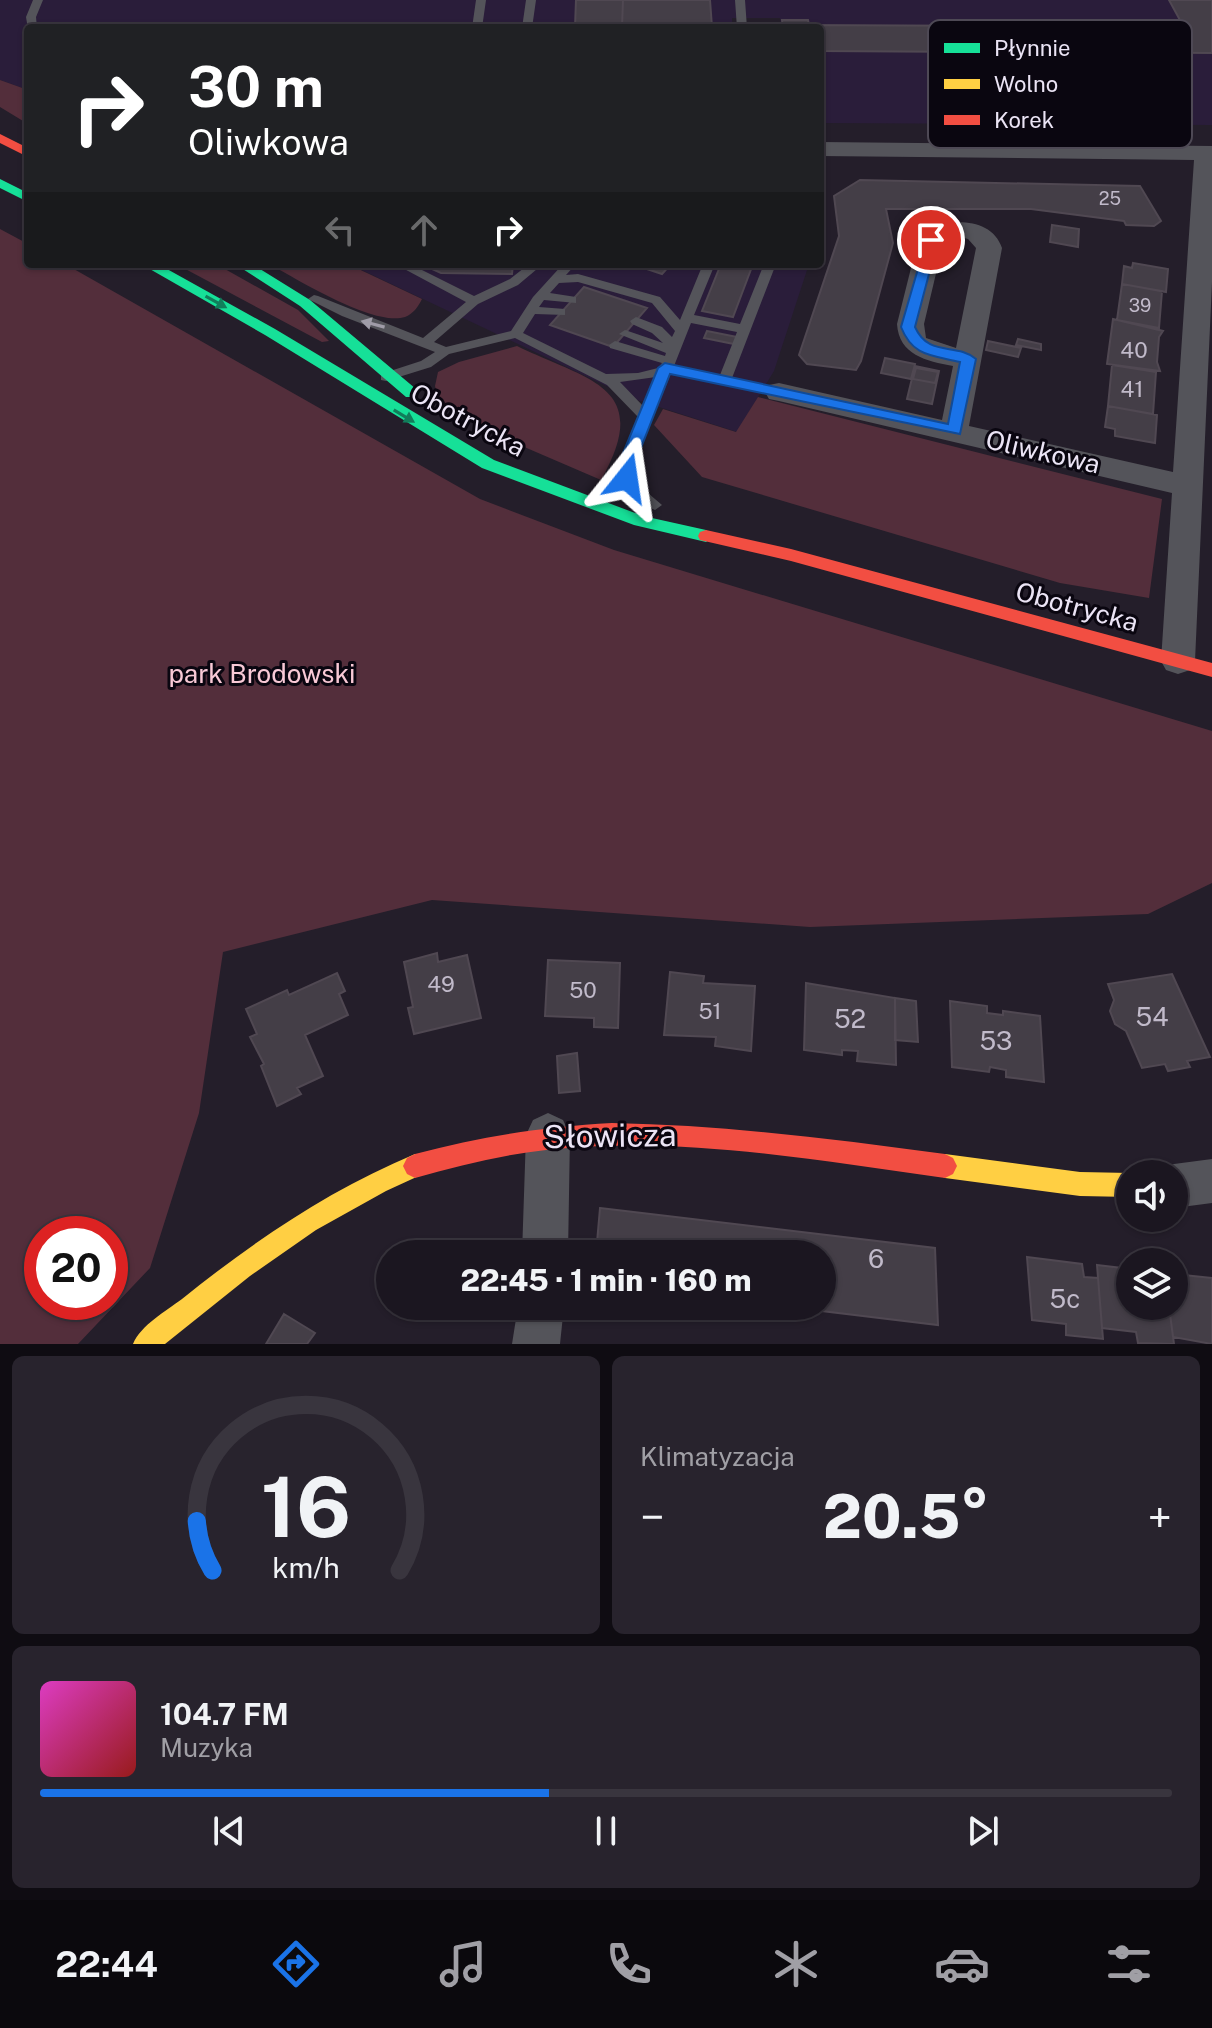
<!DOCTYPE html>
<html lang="pl">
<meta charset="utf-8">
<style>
:root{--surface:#1b1620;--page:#28232d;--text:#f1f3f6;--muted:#a09fa5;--line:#39353e;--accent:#1a73e8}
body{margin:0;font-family:"Public Sans",sans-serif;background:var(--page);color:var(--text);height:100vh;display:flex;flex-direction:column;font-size:30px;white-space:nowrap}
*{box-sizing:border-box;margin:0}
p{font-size:26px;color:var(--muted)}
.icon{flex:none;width:44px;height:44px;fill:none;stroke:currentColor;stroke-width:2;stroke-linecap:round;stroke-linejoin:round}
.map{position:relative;height:1344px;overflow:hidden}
.panel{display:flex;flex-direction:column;gap:12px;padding:12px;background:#0f0c12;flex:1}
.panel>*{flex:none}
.banner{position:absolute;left:24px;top:24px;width:800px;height:244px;border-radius:8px;box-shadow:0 2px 6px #0004,0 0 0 2px var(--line);background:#202124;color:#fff;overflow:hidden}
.tools{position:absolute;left:1116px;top:1160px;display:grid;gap:16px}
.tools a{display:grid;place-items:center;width:72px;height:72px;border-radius:50%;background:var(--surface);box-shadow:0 2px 6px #0004,0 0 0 2px var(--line);font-size:40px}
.speed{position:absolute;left:24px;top:1216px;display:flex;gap:16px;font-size:40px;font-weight:700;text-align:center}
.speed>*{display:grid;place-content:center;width:104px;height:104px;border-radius:50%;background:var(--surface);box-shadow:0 2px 6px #0004,0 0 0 2px var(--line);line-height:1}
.speed .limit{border:12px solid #d22;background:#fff;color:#111}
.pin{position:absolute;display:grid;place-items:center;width:68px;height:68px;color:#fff;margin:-34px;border:4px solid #fff;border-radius:50%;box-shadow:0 2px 8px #0007}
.me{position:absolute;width:88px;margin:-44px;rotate:15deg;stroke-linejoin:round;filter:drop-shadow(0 0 6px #0008)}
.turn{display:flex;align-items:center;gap:28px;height:168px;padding:0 32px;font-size:36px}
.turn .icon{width:104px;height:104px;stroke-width:2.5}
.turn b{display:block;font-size:56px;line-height:68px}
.lanes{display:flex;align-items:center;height:76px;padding:0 32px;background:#0003;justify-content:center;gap:40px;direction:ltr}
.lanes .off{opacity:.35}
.big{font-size:60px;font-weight:800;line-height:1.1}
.panel .card{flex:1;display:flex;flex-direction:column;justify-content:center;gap:12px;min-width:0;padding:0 28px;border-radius:12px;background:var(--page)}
.panel .dial{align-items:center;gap:0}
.dial svg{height:208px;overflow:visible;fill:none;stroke:var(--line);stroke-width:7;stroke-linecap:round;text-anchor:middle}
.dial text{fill:var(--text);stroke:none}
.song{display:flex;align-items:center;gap:24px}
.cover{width:96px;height:96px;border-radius:12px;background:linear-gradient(135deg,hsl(310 70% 55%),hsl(0 70% 35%))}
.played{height:8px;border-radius:4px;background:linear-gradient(90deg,var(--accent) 45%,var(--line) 45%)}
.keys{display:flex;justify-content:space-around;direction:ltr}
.heat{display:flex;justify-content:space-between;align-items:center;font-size:44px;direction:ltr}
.panel .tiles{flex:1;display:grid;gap:12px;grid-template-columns:1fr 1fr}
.card:last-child{grid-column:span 2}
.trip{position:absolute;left:376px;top:1240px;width:460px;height:80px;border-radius:40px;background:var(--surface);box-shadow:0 2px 6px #0004,0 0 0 2px var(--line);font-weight:800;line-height:80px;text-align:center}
.tabs{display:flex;height:128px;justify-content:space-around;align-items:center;background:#0b090d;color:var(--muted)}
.tabs .icon{width:56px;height:56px}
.tabs .selected{color:var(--accent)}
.tabs b{font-size:36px;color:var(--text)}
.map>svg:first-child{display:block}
.built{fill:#2a1d3a}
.green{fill:#532e3b;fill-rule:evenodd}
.building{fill:#443e47;stroke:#504852;stroke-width:2}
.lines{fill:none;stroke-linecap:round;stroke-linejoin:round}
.lane{fill:#54545a;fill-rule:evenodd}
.street{fill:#54545a;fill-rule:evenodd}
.fast{fill:#16e098;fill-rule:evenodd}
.slow{fill:#ffcf43;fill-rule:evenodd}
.jam{fill:#f24e42;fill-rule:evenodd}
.oneway{fill:#117e5b}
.oneway2{fill:#a09ca8}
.route{fill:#1a73e8;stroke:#114b97;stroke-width:2}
.labels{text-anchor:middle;stroke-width:6;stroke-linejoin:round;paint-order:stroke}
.far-number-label{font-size:18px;fill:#c1baca}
.number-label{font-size:22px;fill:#c1baca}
.street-label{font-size:26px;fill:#ebe4f5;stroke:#0a0610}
.park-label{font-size:26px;fill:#f9c9d6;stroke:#0a0610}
.near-number-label{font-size:26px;fill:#c1baca}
.near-street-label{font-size:32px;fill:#ebe4f5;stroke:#0a0610}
.key{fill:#0a0610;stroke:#4e4955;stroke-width:2}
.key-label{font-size:22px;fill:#ebe4f5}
</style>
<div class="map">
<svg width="1212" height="1344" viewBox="0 0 1212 1344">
<rect width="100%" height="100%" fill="#241e2a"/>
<path class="built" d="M0 0H1212V125L820 123V28H782L780 18H732V28H28V90L0 80Z
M349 264H809L774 371 737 432 634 399Z"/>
<path class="green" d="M0 80 28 90V124L0 107Z
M0 229 28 244V264H65L480 499 614 550 1212 731V883L1148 914 810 927 432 900 223 952 199 1113 150 1268 78 1344H0ZM42 1234H110V1302H42Z
M176 264H216L298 310 329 341 322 342Z
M269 264H348L422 299C418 307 413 314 405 317 374 327 297 279 269 264Z
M517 346C589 381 654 386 601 480L515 443 439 402 435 386 438 372 459 362Z
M758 397 1162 499 1149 598 1060 583 702 477 654 425 663 409 736 432Z"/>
<path class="building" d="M576 0H623L622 27H575Z
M623 0H710L712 27H622Z
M1169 0H1212V53L1090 52 1077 22H1181Z
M782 20H808L809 25 783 28Z
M793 25 1040 26 1053 60H983L980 52 820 51V28H793Z
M860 180 1140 186 1161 221 1154 226 1126 225 1124 221 1031 209H886L893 243 861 361 856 370 807 364 799 355 839 236 834 196Z
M1052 225 1079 229 1078 247 1050 242Z
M1133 263 1168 269 1166 292 1122 284 1124 266 1132 268Z
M421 264H513L512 274 441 273Z
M632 264H671L662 274Z
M721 264H753L733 317 702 311Z
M1122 284 1162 291 1159 328 1117 320Z
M584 287 647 308 613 347 550 325Z
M1113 319 1163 331 1159 337 1157 362 1160 371 1107 364Z
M707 331 737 337 734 344 704 338Z
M1018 339 1041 344V350L1016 345Z
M988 341 1021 348 1018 357 986 350Z
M885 358 915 364 911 379 881 373Z
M1112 365 1156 372 1153 414 1108 406Z
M915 366 939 371 932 404 907 399Z
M916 368 938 372 935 383 913 379Z
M1108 406 1157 415 1155 443 1115 436V429L1105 427Z
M437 953 438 962 467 955 481 1018 414 1034 408 1008 413 1007 404 962Z
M548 960 620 963 618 1028 594 1027V1018L545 1016Z
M670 972 704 976 703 983 755 986 751 1051 715 1046 716 1037 664 1035Z
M337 973 345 991 339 994 348 1015 305 1035 323 1076 297 1088 301 1094 277 1106 261 1066 264 1064 250 1037 257 1034 246 1009 287 990 289 995Z
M1172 974 1210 1057 1187 1061 1190 1067 1168 1071 1165 1064 1142 1068 1126 1031 1115 1024 1110 1011 1114 1000 1108 984Z
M806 983 895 998 896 1065 857 1061 858 1051 842 1050V1055L804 1050Z
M895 998 916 1001 918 1042 895 1040Z
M950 1001 987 1006V1013L1003 1015V1011L1040 1016 1044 1082 1006 1077V1070L990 1067 989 1072 952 1067Z
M577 1053 580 1091 559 1093 557 1056Z
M600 1208 935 1248 938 1325 780 1306H822V1254H596Z
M1027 1257 1082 1264 1084 1277 1098 1278 1103 1339 1066 1335V1324L1032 1320Z
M1097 1265 1130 1269V1306H1169L1174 1344 1138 1343 1136 1332 1102 1328Z
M1174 1274 1212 1278V1344L1173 1337 1169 1306H1174Z
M284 1314 315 1333 307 1344H266Z"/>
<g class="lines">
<path class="lane" d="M33 0H43L36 17 37 28 28 29 26 17Z
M476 0H486L482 28H472Z
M526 0H536L532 28H522Z
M735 0H745L747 28H737Z
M395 264H410L474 296 510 279 529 264H543L518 285 478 304 434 342 446 347 511 331 533 297 563 264H576L566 275 578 274 660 297 680 320 703 264H715L694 315 740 324 764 264H776L732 378 779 388 786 392 779 396 671 373 632 469 642 488 662 505 655 510C635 502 627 488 618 469L639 418 607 385 515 338 449 354 431 367 386 381 381 380V374L421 361 435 352 342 316 308 299 314 295 318 296 423 338 466 302ZM578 282 652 303 675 331 672 337 662 327 636 317 630 321 632 324 652 333 663 343 625 330 619 334 666 353 665 356 615 341 609 345 610 348 662 363 658 368 638 373 606 374 523 333 535 314 565 315V309L539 307 544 300 576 303V297L550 293 559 283ZM691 323 737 332 720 375 674 366ZM656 377 644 407 620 382Z"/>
<path class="street" d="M820 142 1212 146V282L1195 661 1190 670 1178 674 1166 670 1161 661 1172 493 779 401 769 399 765 392 769 385 779 383 942 420 953 366C926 361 899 355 897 324L918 240 927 228C951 219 992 217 1002 248L969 426 1173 472 1194 160 820 156ZM957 236 968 239 976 248 956 348 926 338 924 324 944 240Z
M548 1113 563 1120 570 1135 568 1254H522L526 1135 533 1120Z
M1212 1159V1203L1174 1208V1174H1157L1158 1170 1174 1164Z
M518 1306H564L560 1344H512Z"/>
<path class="fast" d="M0 179 28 193V202L0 188Z
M141 264H158L275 329 494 460 643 516 706 530 714 536 706 542 634 525 482 468 265 335Z
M235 264H252L310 300 416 389V397H406L300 306Z"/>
<path class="slow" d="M415 1154 423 1158 427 1166 423 1174 386 1191 316 1230 250 1276 165 1344H133C141 1325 166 1311 182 1299 254 1241 329 1190 415 1154Z
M945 1154 1080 1172 1130 1173V1197L1080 1196 945 1178 937 1174 933 1166 937 1158Z"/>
<path class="jam" d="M0 134 28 148V157L0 143Z
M706 530 791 549 1212 663V677L791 561 700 540 698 536 700 532Z
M612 1123C724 1125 834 1139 945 1154L953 1158 957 1166 953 1174 945 1178C814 1160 679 1135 546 1150 501 1155 458 1166 415 1178L407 1174 403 1166 407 1158 415 1154C482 1136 543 1127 612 1123Z"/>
</g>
<defs><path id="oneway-solid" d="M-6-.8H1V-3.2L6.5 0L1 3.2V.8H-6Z" transform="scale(2)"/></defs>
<g class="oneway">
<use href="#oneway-solid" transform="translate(216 302) rotate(29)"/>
<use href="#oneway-solid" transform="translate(404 416) rotate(31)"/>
</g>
<use class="oneway2" href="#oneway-solid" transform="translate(373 324) rotate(-165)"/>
<path class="route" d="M927 238 938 240 915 327C929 358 956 342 976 359L960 434 670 374 635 463 632 482H621L619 463 658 368 665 363 948 424 960 362C932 355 913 357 901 327Z"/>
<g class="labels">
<g class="far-number-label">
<text x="1110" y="205">25</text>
<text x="1140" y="312">39</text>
</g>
<g class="number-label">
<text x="1134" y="358">40</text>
<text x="1132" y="397">41</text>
<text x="441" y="992">49</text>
<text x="583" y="998">50</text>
<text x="710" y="1019">51</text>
</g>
<g class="street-label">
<text transform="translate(468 420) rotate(28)" y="9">Obotrycka</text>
<text transform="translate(1043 452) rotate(13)" y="9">Oliwkowa</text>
<text transform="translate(1077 607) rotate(15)" y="9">Obotrycka</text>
</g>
<g class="park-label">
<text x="262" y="683">park Brodowski</text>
</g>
<g class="near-number-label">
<text x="1152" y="1026">54</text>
<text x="850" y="1028">52</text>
<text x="996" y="1050">53</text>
<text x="876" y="1268">6</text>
<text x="1065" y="1308">5c</text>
</g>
<g class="near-street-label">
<text transform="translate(610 1136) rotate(-1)" y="11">Słowicza</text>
</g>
</g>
<rect x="928" y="20" width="264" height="128" rx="12" class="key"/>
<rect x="944" y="43" width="36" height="10" fill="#16e098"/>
<rect x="944" y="79" width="36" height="10" fill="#ffcf43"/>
<rect x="944" y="115" width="36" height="10" fill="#f24e42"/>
<g class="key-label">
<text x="994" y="56">Płynnie</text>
<text x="994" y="92">Wolno</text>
<text x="994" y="128">Korek</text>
</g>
</svg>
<div class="tools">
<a><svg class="icon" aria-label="sound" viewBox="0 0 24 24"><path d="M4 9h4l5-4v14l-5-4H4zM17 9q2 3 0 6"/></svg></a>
<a><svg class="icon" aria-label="layers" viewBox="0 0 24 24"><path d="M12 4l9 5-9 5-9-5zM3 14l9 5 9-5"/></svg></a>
</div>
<div class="speed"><div class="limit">20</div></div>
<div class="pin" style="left:931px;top:240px;background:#d93025"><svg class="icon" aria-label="arrive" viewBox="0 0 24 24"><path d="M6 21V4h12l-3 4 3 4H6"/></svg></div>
<svg class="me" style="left:627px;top:478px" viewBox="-20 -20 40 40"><path d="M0-17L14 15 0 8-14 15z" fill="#1a73e8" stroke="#fff" stroke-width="4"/></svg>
<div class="trip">22:45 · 1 min · 160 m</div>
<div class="banner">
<div class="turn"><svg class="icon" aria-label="right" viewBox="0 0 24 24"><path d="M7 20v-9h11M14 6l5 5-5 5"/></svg><div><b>30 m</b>Oliwkowa</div></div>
<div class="lanes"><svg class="icon off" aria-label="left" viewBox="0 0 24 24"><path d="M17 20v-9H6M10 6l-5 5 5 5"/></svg><svg class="icon off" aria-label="ahead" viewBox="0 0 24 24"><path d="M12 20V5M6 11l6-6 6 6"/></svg><svg class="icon" aria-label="right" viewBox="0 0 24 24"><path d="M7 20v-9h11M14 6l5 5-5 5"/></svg></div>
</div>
</div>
<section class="panel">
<div class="tiles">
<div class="card dial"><svg viewBox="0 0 100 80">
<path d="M14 69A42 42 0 1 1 86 69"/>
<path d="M14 69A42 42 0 0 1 8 50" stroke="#1a73e8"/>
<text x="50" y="56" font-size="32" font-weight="700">16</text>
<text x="50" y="72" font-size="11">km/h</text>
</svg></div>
<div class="card"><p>Klimatyzacja</p>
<div class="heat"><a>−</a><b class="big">20.5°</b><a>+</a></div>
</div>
<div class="card">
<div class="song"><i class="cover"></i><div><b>104.7 FM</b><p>Muzyka</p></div></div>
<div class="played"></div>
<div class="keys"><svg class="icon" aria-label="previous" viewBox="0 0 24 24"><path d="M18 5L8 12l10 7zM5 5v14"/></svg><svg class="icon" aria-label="pause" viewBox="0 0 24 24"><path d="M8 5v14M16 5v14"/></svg><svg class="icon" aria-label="next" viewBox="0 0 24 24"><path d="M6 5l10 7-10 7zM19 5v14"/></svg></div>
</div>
</div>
</section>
<nav class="tabs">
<b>22:44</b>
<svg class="icon selected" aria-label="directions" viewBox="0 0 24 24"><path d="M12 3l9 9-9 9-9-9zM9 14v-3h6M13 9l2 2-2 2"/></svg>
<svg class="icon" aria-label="music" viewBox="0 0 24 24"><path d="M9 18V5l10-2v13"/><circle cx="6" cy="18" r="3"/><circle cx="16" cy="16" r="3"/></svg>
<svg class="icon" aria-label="phone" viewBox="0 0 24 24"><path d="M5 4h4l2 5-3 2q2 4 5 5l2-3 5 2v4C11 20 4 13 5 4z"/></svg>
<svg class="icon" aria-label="climate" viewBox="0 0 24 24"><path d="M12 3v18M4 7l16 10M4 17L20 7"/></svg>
<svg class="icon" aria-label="car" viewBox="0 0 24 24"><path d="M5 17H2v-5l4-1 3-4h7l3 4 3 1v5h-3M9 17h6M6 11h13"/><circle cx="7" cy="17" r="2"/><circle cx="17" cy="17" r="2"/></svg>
<svg class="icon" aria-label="filters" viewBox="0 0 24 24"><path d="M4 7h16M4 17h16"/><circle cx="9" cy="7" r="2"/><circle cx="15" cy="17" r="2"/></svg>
</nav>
